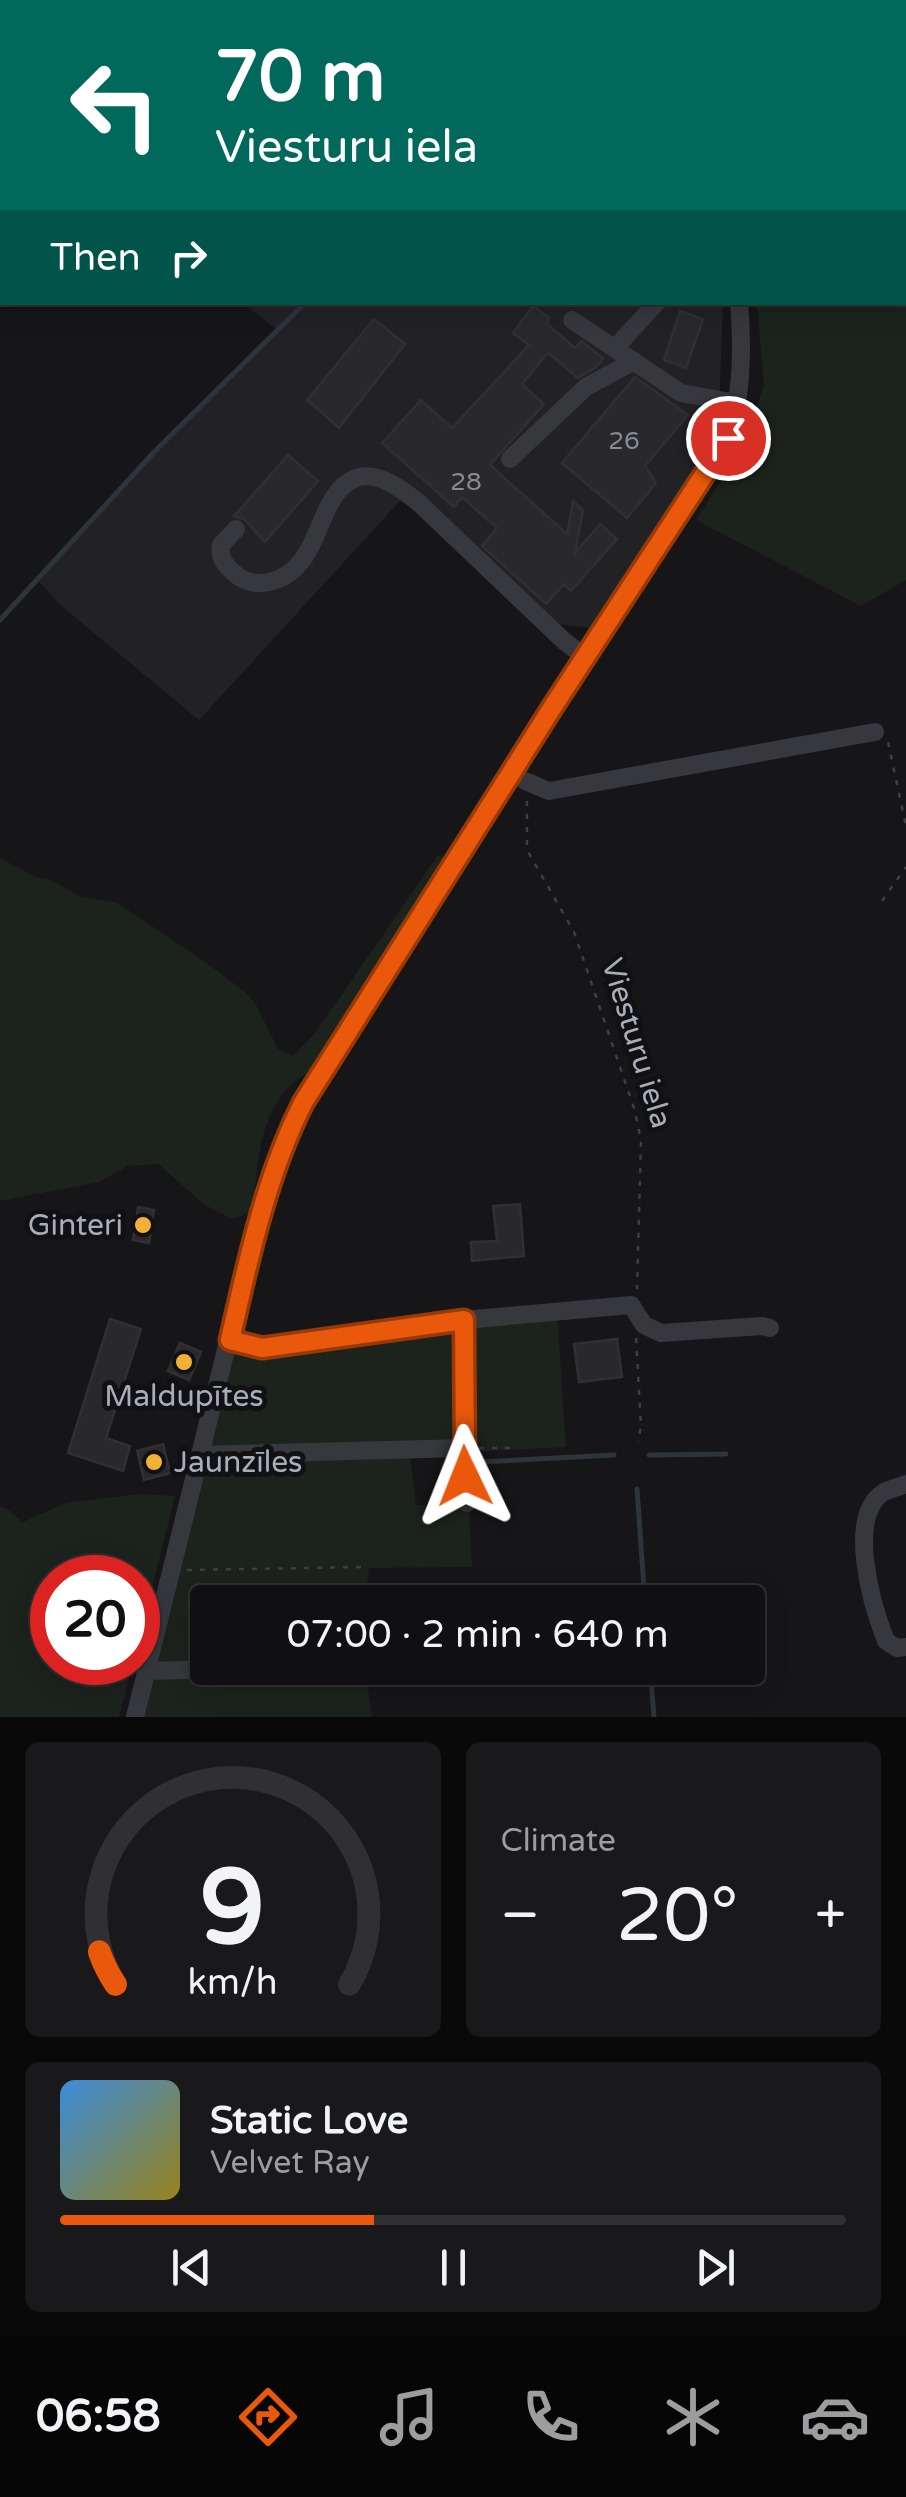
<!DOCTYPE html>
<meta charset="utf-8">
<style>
:root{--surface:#101012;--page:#19191b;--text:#f1f3f6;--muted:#9c9d9f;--line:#303032;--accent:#ea580c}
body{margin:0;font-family:"Varela Round",sans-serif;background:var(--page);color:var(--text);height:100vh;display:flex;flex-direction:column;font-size:38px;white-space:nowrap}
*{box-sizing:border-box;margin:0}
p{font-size:32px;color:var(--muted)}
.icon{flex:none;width:55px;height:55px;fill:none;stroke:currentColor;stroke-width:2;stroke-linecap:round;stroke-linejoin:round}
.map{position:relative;height:1717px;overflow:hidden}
.sheet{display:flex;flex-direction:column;gap:25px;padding:25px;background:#09090a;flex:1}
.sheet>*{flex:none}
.top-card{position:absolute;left:0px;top:0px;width:908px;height:305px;box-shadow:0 5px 25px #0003,0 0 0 2px var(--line);background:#00695c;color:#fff;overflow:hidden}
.speed{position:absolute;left:30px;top:1555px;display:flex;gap:20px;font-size:50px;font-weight:700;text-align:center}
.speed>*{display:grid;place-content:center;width:130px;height:130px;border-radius:50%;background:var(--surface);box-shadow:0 5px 25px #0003,0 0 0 2px var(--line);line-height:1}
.speed .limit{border:15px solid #d22;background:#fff;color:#111}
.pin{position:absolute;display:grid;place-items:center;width:85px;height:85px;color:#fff;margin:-42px;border:5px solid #fff;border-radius:50%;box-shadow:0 2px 10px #0007}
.me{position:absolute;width:110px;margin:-55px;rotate:358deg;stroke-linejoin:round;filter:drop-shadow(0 0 8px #0008)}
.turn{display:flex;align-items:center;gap:35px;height:210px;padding:0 50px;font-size:45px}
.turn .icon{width:130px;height:130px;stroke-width:2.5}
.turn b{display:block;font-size:70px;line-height:85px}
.then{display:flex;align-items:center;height:95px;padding:0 50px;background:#0003;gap:20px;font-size:38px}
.big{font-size:75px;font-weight:600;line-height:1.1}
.sheet .card{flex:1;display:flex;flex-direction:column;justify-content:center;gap:15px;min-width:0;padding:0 35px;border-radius:15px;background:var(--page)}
.sheet .dial{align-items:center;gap:0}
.dial svg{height:260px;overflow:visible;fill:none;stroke:var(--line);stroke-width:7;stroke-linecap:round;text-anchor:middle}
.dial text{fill:var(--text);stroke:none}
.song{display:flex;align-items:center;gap:30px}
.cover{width:120px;height:120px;border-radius:15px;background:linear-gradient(135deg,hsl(210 70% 55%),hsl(50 70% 35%))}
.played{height:10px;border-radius:5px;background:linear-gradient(90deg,var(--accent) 40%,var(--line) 40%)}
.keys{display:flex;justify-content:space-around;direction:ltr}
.heat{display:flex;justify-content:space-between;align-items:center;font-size:55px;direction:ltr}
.sheet .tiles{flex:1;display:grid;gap:25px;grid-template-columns:1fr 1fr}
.card:last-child{grid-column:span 2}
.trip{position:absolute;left:190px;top:1585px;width:575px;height:100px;border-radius:10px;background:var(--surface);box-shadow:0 5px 25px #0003,0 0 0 2px var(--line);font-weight:600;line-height:100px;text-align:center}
.tab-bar{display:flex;height:160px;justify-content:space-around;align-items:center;background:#060607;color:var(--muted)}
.tab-bar .icon{width:70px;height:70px}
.tab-bar .current{color:var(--accent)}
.tab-bar b{font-size:45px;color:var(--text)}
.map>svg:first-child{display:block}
.built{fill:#222225}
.green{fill:#1c231d}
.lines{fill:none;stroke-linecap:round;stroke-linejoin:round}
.stream{stroke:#2c353c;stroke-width:5}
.building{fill:#29292c;stroke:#303034;stroke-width:2.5}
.path{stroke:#3d3f44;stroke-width:2.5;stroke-dasharray:5 8;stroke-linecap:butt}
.minor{stroke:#37383d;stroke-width:18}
.route-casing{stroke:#983908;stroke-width:25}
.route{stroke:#ea580c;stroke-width:18}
.poi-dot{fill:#f2b134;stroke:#111113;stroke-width:4}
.labels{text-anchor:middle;stroke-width:10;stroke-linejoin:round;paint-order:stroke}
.number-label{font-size:25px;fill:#888b94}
.street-label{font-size:30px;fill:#a8adb8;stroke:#111113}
.poi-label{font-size:30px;fill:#a8adb8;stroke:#111113;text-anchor:end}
</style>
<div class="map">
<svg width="906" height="1717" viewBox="0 0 906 1717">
<rect width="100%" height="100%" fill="#161618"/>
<path class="built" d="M0 0H208L2 2 0 235Z
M249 0H723V2H247Z
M242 303H723L718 439 594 628 555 624 411 489 199 720 59 604 38 580 155 451 279 331Z"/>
<path class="green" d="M739 0H906V580L861 606 696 520 746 441 764 385 757 303 905 302V2Z
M438 855 456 863 323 1064C312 1071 299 1077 290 1086 258 1117 257 1170 253 1212L232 1219 205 1205 158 1164 128 1166 99 1182 0 1201V858L36 877 52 880 81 897 116 902 201 959 244 991 255 1003 278 1049 293 1056 316 1032Z
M557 1311 566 1447 410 1455 416 1505 469 1506 472 1567 369 1568 364 1602H208V1668H365L372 1717H134L230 1341 262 1347Z
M139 1494 175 1496 138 1644V1578H52V1662L133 1663 119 1717H0V1507L6 1508 23 1522 66 1503Z"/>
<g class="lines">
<path class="stream" d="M459 2 460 0
M0 620 155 451 306 302
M649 1455 726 1454
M480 1462 614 1455
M637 1489 645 1602
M650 1668 654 1717"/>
</g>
<path class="building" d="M533 306 549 318 547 324 575 348 581 341 603 358 595 368 578 378 548 353 522 384 544 404 490 465 567 534 573 501 583 510 575 553 600 524 617 539 571 591 564 584 546 604 482 546 497 528 462 497 454 507 382 443 421 400 452 428 529 345 513 333Z
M680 311 703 319 686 368 664 360Z
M374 319 405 344 339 428 307 400Z
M635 377 688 415 645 466 656 483 627 518 562 463Z
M288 455 318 481 265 542 244 519 234 516Z
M520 1204 524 1256 472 1261 471 1242 497 1241 493 1206Z
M138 1207 154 1210 149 1243 133 1240Z
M110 1319 141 1329 106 1438 130 1446 123 1471 68 1453Z
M617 1339 622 1377 579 1382 574 1344Z
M180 1343 201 1352 189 1380 168 1371Z
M163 1444 170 1473 144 1480 137 1451Z"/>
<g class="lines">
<path class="path" d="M888 742 906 826
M527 801V850L574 932 634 1108 641 1140 637 1289
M882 901 906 867
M636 1338 641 1426 638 1442
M479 1448H512
M187 1570 365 1567"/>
<path class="minor" d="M115 0 118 2
M733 0V2
M226 2 228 0
M0 257 2 254
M572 320 681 393 737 403
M615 348 657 302
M510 459 586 387 634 361
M236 529 221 545C219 557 224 564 233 572 243 582 255 585 269 582 324 570 314 494 356 478 377 470 403 490 419 503L564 641 585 657
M525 781 549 791 875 732
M464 1320 463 1448 467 1503
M230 1341 262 1347 464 1320 631 1305 644 1325 661 1333 762 1326 770 1328
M200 1455 463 1448
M906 1484C899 1487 890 1489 884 1492 845 1517 873 1608 886 1641L897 1648 906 1647
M147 1671 259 1668
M135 1717 243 1281 285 1139 303 1103 585 657 721 453C743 407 743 353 739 302"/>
</g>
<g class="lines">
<g class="route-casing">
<path id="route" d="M465 1476 464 1320 262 1348 230 1340C248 1261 266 1176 303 1103L552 708 728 438"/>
</g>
<use href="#route" class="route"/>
</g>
<g class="poi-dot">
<circle cx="143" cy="1225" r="10"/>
<circle cx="184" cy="1362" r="10"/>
<circle cx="154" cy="1462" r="10"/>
</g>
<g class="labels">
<g class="number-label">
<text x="624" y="449">26</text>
<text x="466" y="490">28</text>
</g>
<g class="street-label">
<text transform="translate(637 1043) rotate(73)" y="10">Viesturu iela</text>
</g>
<g class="poi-label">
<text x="123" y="1235">Ginteri</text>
<text x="184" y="1406" text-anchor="middle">Maldupītes</text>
<text x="174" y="1472" text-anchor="start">Jaunzīles</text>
</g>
</g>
</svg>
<div class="speed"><div class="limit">20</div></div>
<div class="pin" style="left:728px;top:438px;background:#d93025"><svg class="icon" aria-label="arrive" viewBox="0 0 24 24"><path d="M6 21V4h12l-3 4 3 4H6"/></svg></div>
<svg class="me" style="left:465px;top:1476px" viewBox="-20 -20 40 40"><path d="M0-17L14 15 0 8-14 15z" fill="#ea580c" stroke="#fff" stroke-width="4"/></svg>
<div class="trip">07:00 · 2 min · 640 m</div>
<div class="top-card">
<div class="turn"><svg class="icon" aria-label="left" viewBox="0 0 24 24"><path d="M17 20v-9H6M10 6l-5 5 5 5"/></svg><div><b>70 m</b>Viesturu iela</div></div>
<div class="then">Then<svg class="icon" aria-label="right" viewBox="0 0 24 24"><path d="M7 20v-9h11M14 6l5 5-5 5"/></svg></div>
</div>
</div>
<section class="sheet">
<div class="tiles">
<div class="card dial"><svg viewBox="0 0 100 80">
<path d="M14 69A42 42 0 1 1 86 69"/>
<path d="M14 69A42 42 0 0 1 9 59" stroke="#ea580c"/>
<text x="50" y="56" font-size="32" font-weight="700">9</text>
<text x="50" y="72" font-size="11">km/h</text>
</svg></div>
<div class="card"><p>Climate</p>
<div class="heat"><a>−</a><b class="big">20°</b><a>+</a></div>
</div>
<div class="card">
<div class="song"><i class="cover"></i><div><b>Static Love</b><p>Velvet Ray</p></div></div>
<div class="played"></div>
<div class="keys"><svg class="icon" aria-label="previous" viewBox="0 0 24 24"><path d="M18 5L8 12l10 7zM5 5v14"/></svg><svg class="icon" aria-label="pause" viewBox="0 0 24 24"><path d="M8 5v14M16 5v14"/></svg><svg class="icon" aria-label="next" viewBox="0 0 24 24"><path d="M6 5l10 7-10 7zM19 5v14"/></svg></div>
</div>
</div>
</section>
<nav class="tab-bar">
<b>06:58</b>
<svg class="icon current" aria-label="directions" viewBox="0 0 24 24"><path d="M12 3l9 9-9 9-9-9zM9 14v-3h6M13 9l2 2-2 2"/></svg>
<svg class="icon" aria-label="music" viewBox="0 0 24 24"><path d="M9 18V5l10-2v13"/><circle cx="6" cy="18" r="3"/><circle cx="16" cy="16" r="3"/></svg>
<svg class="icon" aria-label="phone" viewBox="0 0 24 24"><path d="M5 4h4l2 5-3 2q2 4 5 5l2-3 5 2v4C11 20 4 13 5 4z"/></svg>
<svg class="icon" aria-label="climate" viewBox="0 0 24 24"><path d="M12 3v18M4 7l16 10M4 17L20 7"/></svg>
<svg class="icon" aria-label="car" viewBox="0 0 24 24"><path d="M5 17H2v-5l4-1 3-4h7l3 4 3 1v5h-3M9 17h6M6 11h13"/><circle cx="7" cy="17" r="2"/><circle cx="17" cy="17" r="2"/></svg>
</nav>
